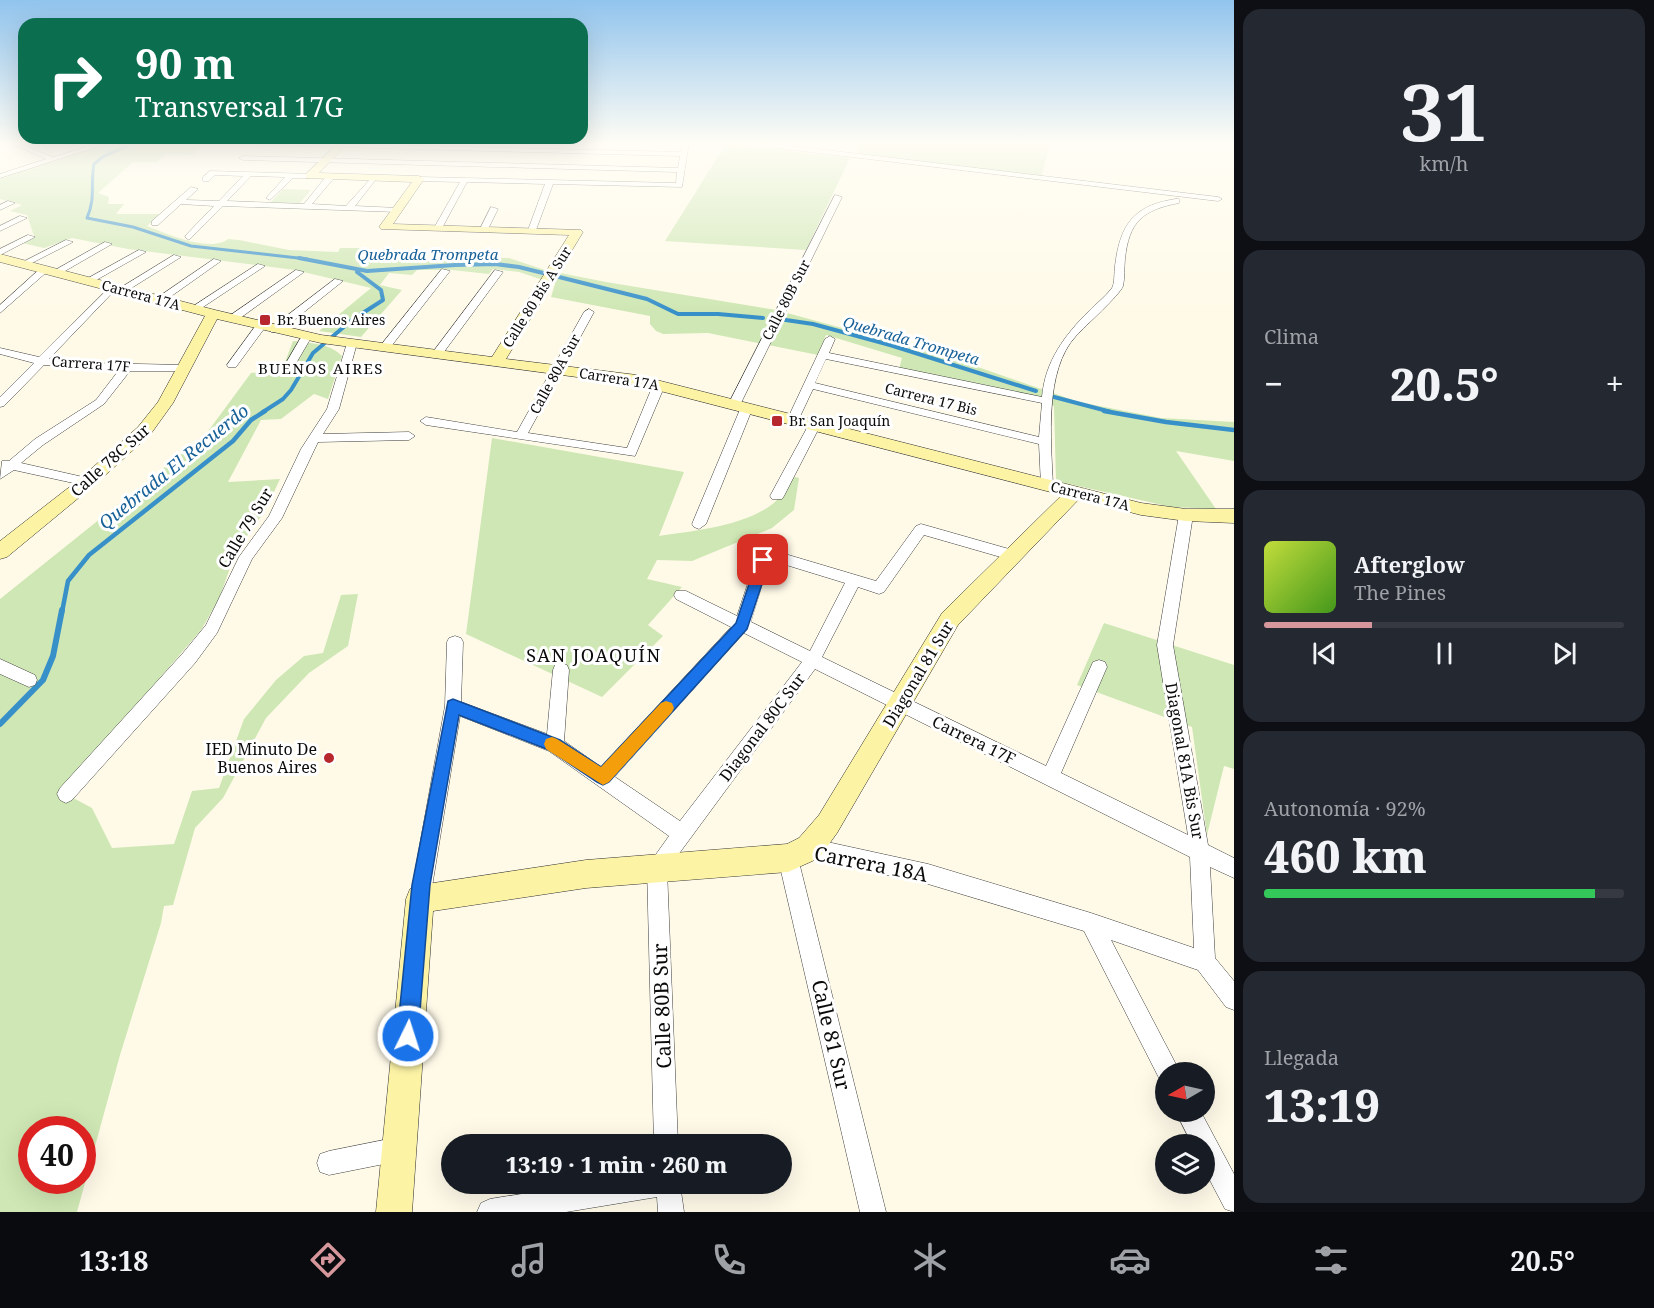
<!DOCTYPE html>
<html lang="es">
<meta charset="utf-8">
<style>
:root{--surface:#171b24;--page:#242831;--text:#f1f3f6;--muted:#9ea1a6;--line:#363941;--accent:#d6979c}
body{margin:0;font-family:"Noto Serif",serif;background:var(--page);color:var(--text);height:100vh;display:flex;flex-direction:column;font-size:22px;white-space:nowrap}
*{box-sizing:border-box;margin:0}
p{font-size:20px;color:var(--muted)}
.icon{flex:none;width:33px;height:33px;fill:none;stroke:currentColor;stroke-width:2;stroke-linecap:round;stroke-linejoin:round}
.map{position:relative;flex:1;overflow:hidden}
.details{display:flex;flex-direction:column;gap:9px;padding:9px;background:#0d0f14;width:420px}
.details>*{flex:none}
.banner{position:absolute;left:18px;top:18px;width:570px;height:126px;border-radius:18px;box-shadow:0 6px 24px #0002;background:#0b6e4f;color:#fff;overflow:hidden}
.needle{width:39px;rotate:261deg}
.controls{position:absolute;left:1155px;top:1062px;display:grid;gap:12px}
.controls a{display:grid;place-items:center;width:60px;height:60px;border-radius:50%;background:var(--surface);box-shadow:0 6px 24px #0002;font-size:30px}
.speed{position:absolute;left:18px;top:1116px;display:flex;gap:12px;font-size:30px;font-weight:700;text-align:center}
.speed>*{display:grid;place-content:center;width:78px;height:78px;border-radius:50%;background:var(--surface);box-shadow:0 6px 24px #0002;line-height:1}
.speed .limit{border:9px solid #d22;background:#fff;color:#111}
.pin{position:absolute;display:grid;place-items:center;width:51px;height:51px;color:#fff;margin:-26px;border-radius:12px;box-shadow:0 3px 9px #0006}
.me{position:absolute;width:66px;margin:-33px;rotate:4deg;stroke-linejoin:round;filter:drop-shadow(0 0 4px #0008)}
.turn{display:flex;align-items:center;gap:21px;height:126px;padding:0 18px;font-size:27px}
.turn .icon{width:78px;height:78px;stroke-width:2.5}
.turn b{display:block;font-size:42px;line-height:51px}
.big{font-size:45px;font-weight:800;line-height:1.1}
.details .card{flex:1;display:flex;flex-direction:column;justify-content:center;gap:9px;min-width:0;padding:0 21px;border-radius:18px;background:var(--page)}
.details .dial{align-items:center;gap:0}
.dial b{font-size:78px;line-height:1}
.song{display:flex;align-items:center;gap:18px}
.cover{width:72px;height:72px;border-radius:9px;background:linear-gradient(135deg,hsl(70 70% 55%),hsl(100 70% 35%))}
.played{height:6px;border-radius:3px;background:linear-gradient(90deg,var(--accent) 30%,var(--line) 30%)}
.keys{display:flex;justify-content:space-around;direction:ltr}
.heat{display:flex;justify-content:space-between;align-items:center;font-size:33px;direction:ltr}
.charge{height:9px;border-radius:4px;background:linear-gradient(90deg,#34c759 92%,var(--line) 0)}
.trip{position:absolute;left:441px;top:1134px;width:351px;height:60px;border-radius:30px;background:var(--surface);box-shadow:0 6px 24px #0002;font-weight:800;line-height:60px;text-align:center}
.tabs{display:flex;height:96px;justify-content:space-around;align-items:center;background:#090b0e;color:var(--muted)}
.tabs .icon{width:42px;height:42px}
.tabs .active{color:var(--accent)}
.tabs b{font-size:27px;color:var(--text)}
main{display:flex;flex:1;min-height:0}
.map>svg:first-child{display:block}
.green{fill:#cfe7b4;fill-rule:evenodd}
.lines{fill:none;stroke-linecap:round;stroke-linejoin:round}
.stream-far3{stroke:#3890c9;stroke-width:3}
.stream-far2{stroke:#3890c9;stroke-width:4}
.stream-far1{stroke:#3890c9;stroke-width:4.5}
.stream{stroke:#3890c9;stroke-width:6}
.street-casing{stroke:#3e3e3e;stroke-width:1}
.secondary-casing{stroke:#2d2d2d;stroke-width:1}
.street{fill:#fff;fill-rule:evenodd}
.secondary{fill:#fdf3a5;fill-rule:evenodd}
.route{fill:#1a73e8;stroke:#114b97;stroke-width:1.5}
.slow{fill:#f59e0b}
.poi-dot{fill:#b6272e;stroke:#fff;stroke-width:2}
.labels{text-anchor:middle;stroke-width:6;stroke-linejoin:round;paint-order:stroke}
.far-street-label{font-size:14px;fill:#0b0b0b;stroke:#fff}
.far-poi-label{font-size:14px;fill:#0b0b0b;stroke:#fff;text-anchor:start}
.far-water-label{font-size:15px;font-style:italic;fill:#186198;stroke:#fff}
.far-neighbourhood-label{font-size:15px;letter-spacing:1.5px;fill:#0b0b0b;stroke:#fff}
.street-label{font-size:16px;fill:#0b0b0b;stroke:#fff}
.poi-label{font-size:16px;fill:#0b0b0b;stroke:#fff;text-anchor:end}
.water-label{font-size:18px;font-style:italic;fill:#186198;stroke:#fff}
.neighbourhood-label{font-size:18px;letter-spacing:1.5px;fill:#0b0b0b;stroke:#fff}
.near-street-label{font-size:20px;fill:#0b0b0b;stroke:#fff}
</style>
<main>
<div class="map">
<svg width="1234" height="1212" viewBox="0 0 1234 1212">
<rect width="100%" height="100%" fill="#fffae8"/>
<path class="green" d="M114 142H207L192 155 166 154 157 162H133L98 193 109 197 108 204H124L116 214H161L147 226C167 234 210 253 228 239L239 240 289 250 338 252 340 248H361L391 259 409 262 469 257 509 258 545 270 606 282 776 310 949 357 1079 402 1161 418 1234 422V461L1176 451 1216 509 1171 507 1056 481 1054 406 899 369 902 358 826 335 818 355 708 333 663 334 656 331 650 324V316L551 297 555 284 519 272 493 269 489 274 452 270H417L412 275 389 273 380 285 402 290 361 337 319 331 371 288 295 270 128 249 72 238 44 248 22 243 34 236 27 215 10 211 22 205 0 199V179Z
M860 142H1051L1040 180 856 158Z
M726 144 850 158 806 250 665 241Z
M283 189 311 190 298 205 269 204Z
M293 341C309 343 330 343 342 356L328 399 314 394 281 419 261 420 228 482 280 479 265 511 236 551 219 599 201 630 62 792 92 808 112 848 174 844 192 791 219 788 244 719 276 680 304 656 323 653 341 595 358 594 348 646 309 673 266 718 223 798 195 828 173 905 164 906 161 923 120 1055 77 1212H0V599L206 434 251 373 282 370ZM32 1130H82V1180H32Z
M492 438 684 472 659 536C693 531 749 526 776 501 782 495 786 484 791 476L799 478 794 510 772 528 692 561 657 560 647 579 682 587 648 625 663 636 602 697 466 634Z
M1104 623 1234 665V769L1224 766 1207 835 1192 727 1077 685Z"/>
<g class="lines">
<path class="stream-far3" d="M137 142 104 156 94 164C90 186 96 197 87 218L133 227 191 246 307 259"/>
<path class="stream-far2" d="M299 258 367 271 455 265 495 264 519 267 647 299 678 314H718L763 318
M779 319 813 324 890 345 1036 391
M1054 397 1111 412
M263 412 283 399 291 390 313 353 352 320 383 300 381 290 357 272"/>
<path class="stream-far1" d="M1104 411 1166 422 1234 430
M62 612 68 581 89 555 233 441 251 420 265 411"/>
<path class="stream" d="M0 724 43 680 53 656 62 610"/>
<g class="street-casing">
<path id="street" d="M8 142H16L53 157 103 142H112L0 178V174L46 159Z
M260 142 681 152 683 142H689L682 187 553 184 536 230 532 232 528 230 545 184 467 182 442 228 438 230 434 228 460 182 419 181 415 179 419 177 676 183 677 172 243 160 239 158 243 156 678 168 680 156 258 145Z
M741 142H759L1218 197 1222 199 1218 201 744 144Z
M210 171 313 174 310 178H293L270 200 266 198 285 177 251 176 227 201 304 204 328 174H334V178L312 204 346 206 373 176 377 178 355 206 398 208 402 210 398 212 223 206 189 240 185 237 186 235 214 206 181 204 158 225H152V221L191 187 198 189 186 200 219 201 243 176 215 175 209 181H203V177Z
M835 195 842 197 741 403 739 405H731L729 403Z
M1176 199H1179V203C1143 210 1129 221 1125 259 1124 267 1125 278 1123 286 1120 295 1085 326 1076 336 1044 370 1051 441 1053 485L1052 488 1047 489 1041 485 1039 444 813 389 797 423 793 424 787 420 825 339 830 336 835 339 829 353 1042 397C1045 361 1065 335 1089 311 1096 304 1106 296 1112 288 1115 283 1114 272 1115 266 1120 224 1134 205 1176 199ZM826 359 1042 403 1039 437 815 383Z
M8 201 15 203 0 210V205Z
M491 207 498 209 487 231H481L480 229Z
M20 216 27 218 0 231V226Z
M28 235 35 237 0 255V249Z
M66 240 73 242 26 266 19 264Z
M105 242 112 244 58 275 50 273Z
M139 250 146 252 91 283 83 281Z
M174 255 181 257 125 292 117 290Z
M214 259 221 261 163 302H157V298Z
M258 264 265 266 197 311 189 309Z
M41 268 49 270 0 313V305Z
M442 269 450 271 389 349H381V345Z
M296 270 304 272 236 321H228V317Z
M495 270 503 272 441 356H433V352Z
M335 279 343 281 279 332H271V328Z
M112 285 117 288 115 290 49 359 91 363 184 365 189 368 184 371H130L104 404 43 445 21 463 92 479 93 482 92 485 87 486 14 470 0 479 2 461H9L35 439 96 400 119 370 44 365 4 406 0 407V397L34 363 0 354V348L39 357Z
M589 309 594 312 528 433 627 448 653 385 655 383H663L665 385 635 456 426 425 420 421 426 417 517 432 584 312Z
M257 324 266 326 236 367H228L227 365Z
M303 334 312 336 291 372H283L282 370Z
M352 340 357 343 339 409 323 434 409 432 415 436 409 440 318 442 282 518 252 559 217 633 195 663 72 800 66 803 60 800 57 794 60 788 183 653 206 625 239 557 269 516 301 449 327 409 347 343Z
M747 404 753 407 706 524 699 529 694 527 692 524 741 407Z
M814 422 820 426 784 496 782 499H772L770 496 808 426Z
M1186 510 1193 515 1173 645 1208 845 1234 858V878L1210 867 1215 958 1234 981V1010L1226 1007 1198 970 1111 940 1180 1072H1166V1083L1160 1080 1084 931 928 884 809 858 802 855 799 848 802 841 809 838 928 864 1091 913 1194 948 1190 857 815 669 667 870 678 1144H654L647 867 669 836 549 751 460 716 430 899 427 906 420 909 413 906 410 899 445 706 447 642 449 638 455 636 461 638 463 642 461 702 547 734 553 670 555 665 561 663 567 665 569 670 564 741 601 767 731 627 676 599 674 595 676 591H686L737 616 758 553 765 548 876 581 916 526 921 524 1016 551 1018 555 1011 560 924 535 884 592 879 594 858 587 822 657 1046 766 1093 662 1099 660 1105 662 1107 667 1061 773 1188 835 1157 645 1179 515ZM770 560 845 583 810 651 751 622ZM744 633 802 662 680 821 615 777Z
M0 659 35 675 37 680 35 685 29 687 0 674Z
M788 848 795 851 798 858 886 1212H860L778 858 781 851Z
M1176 1112H1201L1234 1174V1212L1225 1209 1204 1169V1144H1192Z
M399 1137 408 1140 411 1149 408 1158 399 1161 329 1175 320 1172 317 1163 320 1154 329 1151Z
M584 1184H680L684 1212H658L657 1197 566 1212H477L481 1203 490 1199Z"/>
</g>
<g class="secondary-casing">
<path id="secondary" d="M339 142H349L319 173 419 176 424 179 393 224 581 230 583 232 506 359 637 375 1141 503 1186 509H1234V523L1186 521 1141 515 1079 499 958 625 837 833 819 858 788 872 586 888 433 911 412 1212H376L406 899 410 889 420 885 586 860 787 844 799 838 819 815 942 613 1062 495 637 385 321 343 217 319 173 403 150 435 93 486 7 557 0 559V541L81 478 138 427 158 402 205 316 0 262V254L215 310 321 335 492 357 569 235 381 229 379 227 412 182 306 178V174Z"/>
</g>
<use href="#street" class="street"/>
<use href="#secondary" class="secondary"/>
</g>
<linearGradient id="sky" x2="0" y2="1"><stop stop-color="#91c4ed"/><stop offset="0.46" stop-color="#fffdf5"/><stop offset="1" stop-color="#fffdf5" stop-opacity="0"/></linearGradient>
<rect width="1234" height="311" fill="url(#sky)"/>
<path class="route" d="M763 555 770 560 747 629 609 782 603 785 597 782 549 750 459 715 430 885 418 1036 415 1044 408 1047 400 1044 397 1036 412 885 448 701 453 699 560 740 601 767 736 623 757 560Z"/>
<path class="slow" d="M666 701 672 703 674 708 672 712 609 782 603 785 546 749 544 744 546 739 552 737 557 739 601 767 661 703Z"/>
<g class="poi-dot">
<rect x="259" y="314" width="12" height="12" rx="3"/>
<rect x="771" y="415" width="12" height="12" rx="3"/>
<circle cx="329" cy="758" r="6"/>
</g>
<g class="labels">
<g class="far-street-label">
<text transform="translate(141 295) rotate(15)" y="5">Carrera 17A</text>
<text transform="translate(537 297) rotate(-58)" y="5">Calle 80 Bis A Sur</text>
<text transform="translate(786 300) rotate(-63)" y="5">Calle 80B Sur</text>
<text transform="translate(91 364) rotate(4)" y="5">Carrera 17F</text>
<text transform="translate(555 374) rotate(-61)" y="5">Calle 80A Sur</text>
<text transform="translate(619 379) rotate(9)" y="5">Carrera 17A</text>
<text transform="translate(931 399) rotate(14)" y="5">Carrera 17 Bis</text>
<text transform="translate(1090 496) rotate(14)" y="5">Carrera 17A</text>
</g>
<g class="far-poi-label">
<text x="277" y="325">Br. Buenos Aires</text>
<text x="789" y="426">Br. San Joaquín</text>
</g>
<g class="far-water-label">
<text x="428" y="260">Quebrada Trompeta</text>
<text transform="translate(911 341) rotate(16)" y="5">Quebrada Trompeta</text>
</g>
<g class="far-neighbourhood-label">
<text x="321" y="374">BUENOS AIRES</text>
</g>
<g class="street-label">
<text transform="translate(110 460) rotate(-42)" y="6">Calle 78C Sur</text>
<text transform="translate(245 528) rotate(-59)" y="6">Calle 79 Sur</text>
<text transform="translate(918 674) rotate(-59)" y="6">Diagonal 81 Sur</text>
<text transform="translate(762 727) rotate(-53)" y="6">Diagonal 80C Sur</text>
<text transform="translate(974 740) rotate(26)" y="6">Carrera 17F</text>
<text transform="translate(1185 761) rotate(80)" y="6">Diagonal 81A Bis Sur</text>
</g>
<g class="poi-label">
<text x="317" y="755">IED Minuto De<tspan x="317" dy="18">Buenos Aires</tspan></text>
</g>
<g class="water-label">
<text transform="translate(174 467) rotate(-39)" y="6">Quebrada El Recuerdo</text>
</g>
<g class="neighbourhood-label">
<text x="594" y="662">SAN JOAQUÍN</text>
</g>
<g class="near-street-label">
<text transform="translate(871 864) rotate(11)" y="7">Carrera 18A</text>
<text transform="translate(662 1006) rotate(-92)" y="7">Calle 80B Sur</text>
<text transform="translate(831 1035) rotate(77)" y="7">Calle 81 Sur</text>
</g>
</g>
</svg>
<div class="controls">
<a><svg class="needle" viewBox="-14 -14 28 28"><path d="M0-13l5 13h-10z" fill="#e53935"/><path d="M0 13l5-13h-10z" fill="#9ea1a6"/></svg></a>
<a><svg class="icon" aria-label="layers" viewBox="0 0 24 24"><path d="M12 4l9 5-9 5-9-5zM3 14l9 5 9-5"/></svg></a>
</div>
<div class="speed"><div class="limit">40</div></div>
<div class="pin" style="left:763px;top:560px;background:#d93025"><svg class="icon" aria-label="arrive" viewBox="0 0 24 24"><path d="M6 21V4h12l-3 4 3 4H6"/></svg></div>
<svg class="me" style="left:408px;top:1036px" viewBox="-20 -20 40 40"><circle r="17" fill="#1a73e8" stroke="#fff" stroke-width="3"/><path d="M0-11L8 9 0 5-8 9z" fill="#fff"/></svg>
<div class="trip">13:19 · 1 min · 260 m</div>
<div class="banner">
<div class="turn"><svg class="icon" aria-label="right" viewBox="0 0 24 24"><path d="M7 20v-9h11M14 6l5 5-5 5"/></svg><div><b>90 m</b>Transversal 17G</div></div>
</div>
</div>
<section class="details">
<div class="card dial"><b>31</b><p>km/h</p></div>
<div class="card"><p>Clima</p>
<div class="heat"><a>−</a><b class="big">20.5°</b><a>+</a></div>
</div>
<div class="card">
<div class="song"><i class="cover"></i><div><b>Afterglow</b><p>The Pines</p></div></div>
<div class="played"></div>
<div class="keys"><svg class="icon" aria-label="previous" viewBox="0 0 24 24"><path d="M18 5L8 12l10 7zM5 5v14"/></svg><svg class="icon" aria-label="pause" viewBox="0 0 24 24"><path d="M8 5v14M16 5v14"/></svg><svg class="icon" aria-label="next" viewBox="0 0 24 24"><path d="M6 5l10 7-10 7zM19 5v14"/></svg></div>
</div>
<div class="card"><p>Autonomía · 92%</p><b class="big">460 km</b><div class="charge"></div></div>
<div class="card"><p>Llegada</p><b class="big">13:19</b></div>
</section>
</main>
<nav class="tabs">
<b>13:18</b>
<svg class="icon active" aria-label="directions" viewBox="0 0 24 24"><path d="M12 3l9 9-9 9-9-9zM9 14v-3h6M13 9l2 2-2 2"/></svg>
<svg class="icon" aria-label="music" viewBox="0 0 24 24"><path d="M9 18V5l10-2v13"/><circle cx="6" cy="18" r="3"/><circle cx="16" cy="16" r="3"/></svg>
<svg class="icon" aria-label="phone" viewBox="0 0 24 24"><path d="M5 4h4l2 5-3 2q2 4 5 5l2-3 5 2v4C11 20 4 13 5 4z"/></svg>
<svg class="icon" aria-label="climate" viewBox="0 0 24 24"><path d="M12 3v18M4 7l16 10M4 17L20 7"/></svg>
<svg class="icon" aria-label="car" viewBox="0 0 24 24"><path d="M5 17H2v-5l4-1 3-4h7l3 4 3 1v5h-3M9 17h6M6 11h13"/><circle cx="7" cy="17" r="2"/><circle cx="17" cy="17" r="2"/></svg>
<svg class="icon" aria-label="filters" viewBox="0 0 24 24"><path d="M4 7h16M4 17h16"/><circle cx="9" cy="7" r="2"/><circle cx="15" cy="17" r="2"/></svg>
<b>20.5°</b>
</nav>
